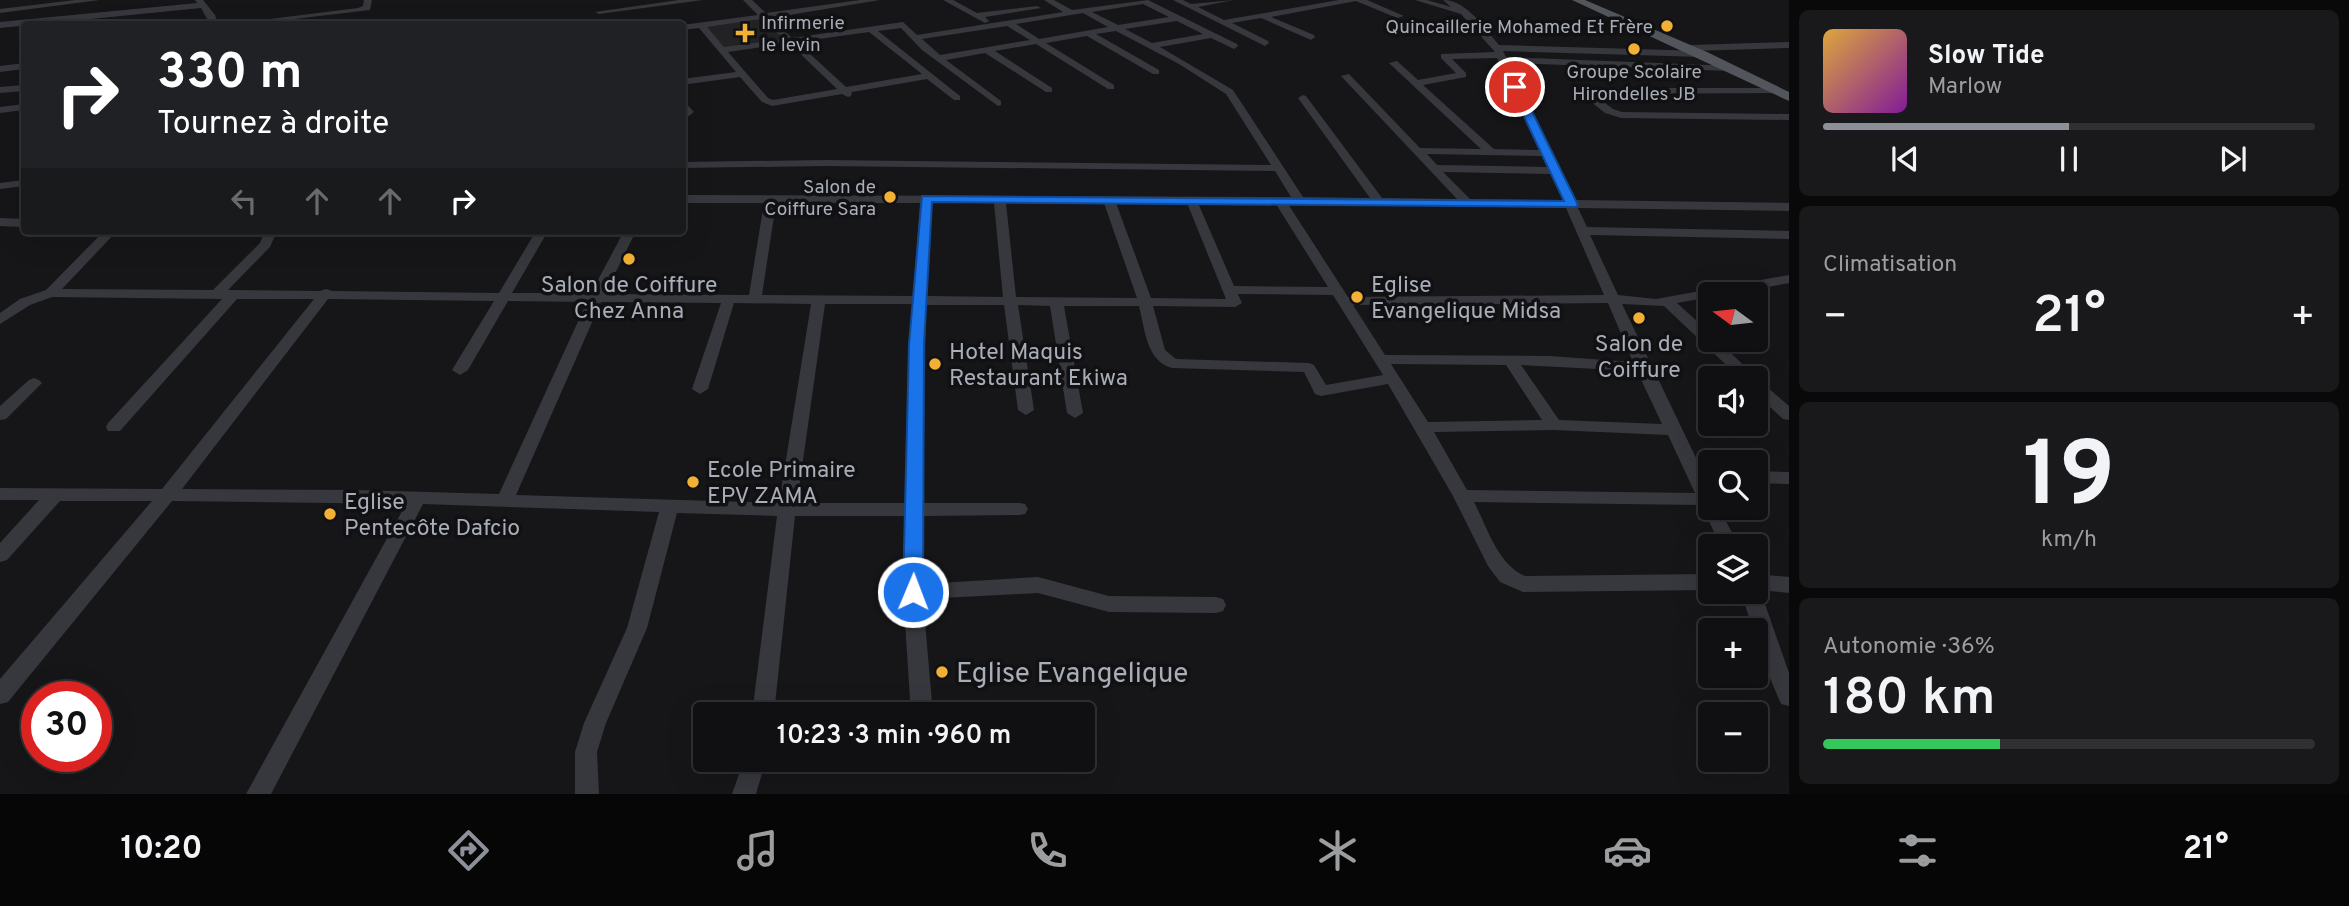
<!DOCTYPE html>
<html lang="fr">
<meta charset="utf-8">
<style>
:root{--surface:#101012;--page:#19191b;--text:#f1f3f6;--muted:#9c9d9f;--line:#303032;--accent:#8c9099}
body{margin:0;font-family:Overpass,sans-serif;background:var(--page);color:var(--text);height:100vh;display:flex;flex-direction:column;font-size:26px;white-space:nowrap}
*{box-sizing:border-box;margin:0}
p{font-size:23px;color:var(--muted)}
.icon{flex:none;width:38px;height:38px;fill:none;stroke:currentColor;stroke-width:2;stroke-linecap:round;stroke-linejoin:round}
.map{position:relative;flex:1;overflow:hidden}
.sheet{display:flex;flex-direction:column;gap:10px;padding:10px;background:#09090a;width:560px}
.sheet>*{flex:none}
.guide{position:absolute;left:21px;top:21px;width:665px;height:214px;border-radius:7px;box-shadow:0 7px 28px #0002,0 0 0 2px var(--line);background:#202124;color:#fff;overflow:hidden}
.needle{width:46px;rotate:285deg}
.buttons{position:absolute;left:1698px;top:282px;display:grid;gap:14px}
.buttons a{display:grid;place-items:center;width:70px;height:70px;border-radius:7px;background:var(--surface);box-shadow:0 7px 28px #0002,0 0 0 2px var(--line);font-size:35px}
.speed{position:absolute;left:21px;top:681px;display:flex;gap:14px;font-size:35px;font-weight:700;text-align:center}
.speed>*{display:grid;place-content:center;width:91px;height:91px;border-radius:50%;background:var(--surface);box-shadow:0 7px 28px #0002,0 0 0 2px var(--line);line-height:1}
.speed .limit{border:10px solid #d22;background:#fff;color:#111}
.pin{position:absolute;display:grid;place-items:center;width:60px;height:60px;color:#fff;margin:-30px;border:4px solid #fff;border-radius:50%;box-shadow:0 2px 7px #0007}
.me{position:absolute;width:77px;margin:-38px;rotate:1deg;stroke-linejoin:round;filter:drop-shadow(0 0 5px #0008)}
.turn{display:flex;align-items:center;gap:24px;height:147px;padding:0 21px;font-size:32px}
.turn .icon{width:91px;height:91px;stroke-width:2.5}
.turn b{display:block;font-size:49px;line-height:60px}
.lanes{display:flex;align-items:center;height:66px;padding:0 21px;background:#0003;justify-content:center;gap:35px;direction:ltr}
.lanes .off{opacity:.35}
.big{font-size:52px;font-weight:600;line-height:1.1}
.sheet .card{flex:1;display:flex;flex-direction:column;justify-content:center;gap:10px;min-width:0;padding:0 24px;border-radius:10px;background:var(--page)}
.sheet .dial{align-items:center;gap:0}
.dial b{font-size:91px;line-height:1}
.song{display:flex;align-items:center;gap:21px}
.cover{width:84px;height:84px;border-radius:10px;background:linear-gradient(135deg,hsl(40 70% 55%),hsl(290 70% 35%))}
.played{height:7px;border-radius:4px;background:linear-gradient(90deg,var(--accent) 50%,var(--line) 50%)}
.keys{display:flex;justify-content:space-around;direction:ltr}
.heat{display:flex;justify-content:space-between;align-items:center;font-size:38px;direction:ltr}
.charge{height:10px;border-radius:5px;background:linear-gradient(90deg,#34c759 36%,var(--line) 0)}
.trip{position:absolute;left:693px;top:702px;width:402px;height:70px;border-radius:7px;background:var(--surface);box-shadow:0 7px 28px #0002,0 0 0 2px var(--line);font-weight:600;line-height:70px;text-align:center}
.tabs{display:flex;height:112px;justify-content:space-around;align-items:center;background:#060607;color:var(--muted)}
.tabs .icon{width:49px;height:49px}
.tabs .on{color:var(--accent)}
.tabs b{font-size:32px;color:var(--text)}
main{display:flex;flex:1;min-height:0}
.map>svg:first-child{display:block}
.built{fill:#222225}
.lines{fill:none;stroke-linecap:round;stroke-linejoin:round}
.minor{fill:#37383d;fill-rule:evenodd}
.major{fill:#53555c;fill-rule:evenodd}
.route{fill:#1a73e8;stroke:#114b97;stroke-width:2}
.poi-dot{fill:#f2b134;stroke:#111113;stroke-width:2.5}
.labels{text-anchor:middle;stroke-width:7;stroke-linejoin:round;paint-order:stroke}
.far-poi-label{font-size:19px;fill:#a8adb8;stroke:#111113;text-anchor:end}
.poi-label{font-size:23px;fill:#a8adb8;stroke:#111113;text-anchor:start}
.near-poi-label{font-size:28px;fill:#a8adb8;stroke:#111113;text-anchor:start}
</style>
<main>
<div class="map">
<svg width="1789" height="794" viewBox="0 0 1789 794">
<rect width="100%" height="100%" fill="#161618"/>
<path class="built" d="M763 19 786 40 724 48 706 27Z"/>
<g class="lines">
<path class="minor" d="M75 0H100L0 13V9Z
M195 0H203L215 15 218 24H210L201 8 0 28V22L197 3Z
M364 0H372L370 10 252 24H231L358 8 363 6Z
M679 0H703L599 14 595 12Z
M743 0H752L766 13 860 0H880L771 18 792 38 903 22 917 35 1063 12 1044 0H1054L1072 10 1148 0 1237 44 1238 46 1234 49 1211 38 1160 47 1233 90 1303 197 1370 198 1298 98 1303 95 1306 96 1382 198 1457 199 1341 76 1349 74 1420 148 1481 149 1389 63 1397 61 1418 80 1456 73 1441 58V54L1495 52 1461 14 1415 0H1427L1451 7 1443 0C1467 0 1485 29 1499 45L1703 51 1707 54 1703 57 1503 51 1506 57 1734 66 1736 68 1731 71 1509 63 1575 200 1789 203V211L1578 208 1587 227 1789 231V239L1590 235 1618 295 1656 299 1789 275V283L1729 294H1710V297L1677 303 1710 333V340H1717L1754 375 1756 379 1760 381 1789 406V420L1783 419 1755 393V378H1740L1664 306 1622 304 1710 487V508H1719L1739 546H1721L1701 505 1474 502C1487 527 1498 565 1525 576L1710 574V590L1523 592 1500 582 1488 566 1453 496 1388 384 1321 396 1315 394 1304 372 1172 368C1146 361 1145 329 1139 306H1064L1083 413 1075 418 1067 413 1050 306 1018 305 1034 410 1026 415 1018 410 1004 305H926L923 503H1019L1025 504 1028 509 1025 514 1019 515 923 516V584L1038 577 1109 596 1216 597 1223 599 1226 605 1223 611 1216 613 1109 612 1038 593 923 599 933 714H911L903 592 905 516H795L774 714H752L777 516 677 513 647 628 606 723 597 752 599 794H575V752L584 723 627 628 659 512 423 504 271 794H246L406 504 172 501 8 702 0 704V679L152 501H60L7 560 0 562V543L39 500H0V488L162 489 314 299H237L120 431H108L106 427 108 423 222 299 52 297 30 305 0 324V313L20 299 46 290 104 231H117L62 289 213 290 260 243 265 231H277L270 247 228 290 320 291 326 289 332 291 499 293 536 231H548L512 293H591L624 231H636L605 294 749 295 764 203H682V195L1291 197 1275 171 825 166 682 168V162L825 160 1271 165 1226 94 1179 64 1116 31 1096 34 1159 70V74H1153L1087 36 1046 43 1114 85V89H1108L1036 44 995 51 1052 88V92H1046L985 53 946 60 1001 101V105L998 106 922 50 901 28 878 31 960 96V100H954L927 79 852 92 851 96 848 97 842 94 772 106 762 102 740 77 682 85V79L736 72 699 28 682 30V25L758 15ZM1143 4 1169 17 1118 25 1092 12ZM1083 13 1108 27 1039 39 1016 24ZM762 19 784 39 724 47 707 27ZM1177 21 1203 34 1152 43 1125 29ZM1007 26 1030 40 940 55 922 39ZM869 32 922 74 846 87 797 42ZM789 43 837 89 773 100 768 98 728 52ZM1497 58 1541 150 1494 149 1423 85 1466 77V73L1452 59ZM1427 154 1544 156 1548 167 1437 165ZM1443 172 1551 174 1563 200 1470 199ZM776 203H920L913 296 762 295ZM932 203H994L1003 297 927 296ZM1006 203H1104L1137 298 1016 297ZM1116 203H1187L1226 299 1151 298ZM1198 203 1276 204 1328 287 1234 286ZM1288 204 1566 208 1604 295 1348 297ZM1238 294 1333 295 1383 375 1326 385 1314 365 1309 363 1176 359 1165 350 1153 306 1235 307 1242 303ZM328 299 494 301 452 370 460 375 468 370 508 301 587 302 499 494 356 490 182 489ZM601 302 721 303 692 389 700 394 708 389 734 303 811 304 779 503 516 495ZM1608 303 1633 362 1549 356 1385 355 1353 305ZM825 304H912L906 503H797ZM1391 364 1506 365 1542 420 1428 422ZM1521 365 1637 371 1662 424 1559 420ZM1554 430 1668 435 1695 493 1467 490 1434 432Z
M943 0H953L977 13 1037 6 1041 8 985 17 989 21 985 23Z
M1173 0H1183L1191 4 1234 0 1198 7 1224 20 1339 0H1367L1404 16 1397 18 1356 1 1271 17 1314 35 1315 37 1311 40 1261 18 1232 23 1268 41 1269 43 1265 46Z
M386 20H389V24H365Z
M1789 42V48L1691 51 1687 48 1691 45Z
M24 63V69L0 72V66Z
M24 85V91L0 93V87Z
M1583 88H1776L1781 91 1779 93 1593 94 1613 109 1622 112 1789 114V120L1621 118 1605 113 1580 93 1578 91Z
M682 99 694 112 682 121Z
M24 104V110L0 113V107Z
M24 180V186L0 189V183Z
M0 218 24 219V227L0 226Z
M34 378 39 380 42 383 6 419 0 420V406L29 380Z
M1755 471 1789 472V484L1755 483Z
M1755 574 1789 577V593L1760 590 1789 673V706L1781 704 1762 659 1755 630H1753L1741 592H1755Z
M744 760H766L756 794H732Z"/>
<path class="major" d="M1572 0H1585L1707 52 1789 92V101Z"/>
</g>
<path class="route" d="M1515 84 1520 87 1578 205 1576 207 932 202 924 344 923 592 920 597H906L903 592 909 344 922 196 1564 201 1510 87Z"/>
<g class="poi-dot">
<circle cx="1667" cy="26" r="7"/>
<path d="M741.5 22.5h7v7h7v7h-7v7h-7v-7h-7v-7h7z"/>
<circle cx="1634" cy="49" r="7"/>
<circle cx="890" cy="197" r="7"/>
<circle cx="629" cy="259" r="7"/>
<circle cx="1357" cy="297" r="7"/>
<circle cx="1639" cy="318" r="7"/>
<circle cx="935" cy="364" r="7"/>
<circle cx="693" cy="482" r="7"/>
<circle cx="330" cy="514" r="7"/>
<circle cx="942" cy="672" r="7"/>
</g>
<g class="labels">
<g class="far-poi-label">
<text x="761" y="29" text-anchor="start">Infirmerie<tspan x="761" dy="22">le levin</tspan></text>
<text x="1653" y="33">Quincaillerie Mohamed Et Frère</text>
<text x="1634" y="78" text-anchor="middle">Groupe Scolaire<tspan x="1634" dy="22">Hirondelles JB</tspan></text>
<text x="876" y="193">Salon de<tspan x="876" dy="22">Coiffure Sara</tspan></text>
</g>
<g class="poi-label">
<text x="629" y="292" text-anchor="middle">Salon de Coiffure<tspan x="629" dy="26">Chez Anna</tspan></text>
<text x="1371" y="292">Eglise<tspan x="1371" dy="26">Evangelique Midsa</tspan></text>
<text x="1639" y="351" text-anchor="middle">Salon de<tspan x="1639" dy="26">Coiffure</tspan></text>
<text x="949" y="359">Hotel Maquis<tspan x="949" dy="26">Restaurant Ekiwa</tspan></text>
<text x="707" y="477">Ecole Primaire<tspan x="707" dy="26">EPV ZAMA</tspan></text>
<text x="344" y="509">Eglise<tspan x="344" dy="26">Pentecôte Dafcio</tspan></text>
</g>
<g class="near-poi-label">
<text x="956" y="682">Eglise Evangelique</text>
</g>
</g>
</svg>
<div class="buttons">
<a><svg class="needle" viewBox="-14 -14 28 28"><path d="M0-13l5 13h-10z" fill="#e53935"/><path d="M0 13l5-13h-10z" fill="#9c9d9f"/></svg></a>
<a><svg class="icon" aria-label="sound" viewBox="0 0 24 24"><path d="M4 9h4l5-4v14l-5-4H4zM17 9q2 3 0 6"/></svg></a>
<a><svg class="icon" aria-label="search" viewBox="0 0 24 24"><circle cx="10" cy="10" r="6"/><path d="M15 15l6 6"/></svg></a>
<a><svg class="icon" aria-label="layers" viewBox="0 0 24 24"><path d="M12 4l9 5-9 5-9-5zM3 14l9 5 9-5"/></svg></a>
<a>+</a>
<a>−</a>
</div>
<div class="speed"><div class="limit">30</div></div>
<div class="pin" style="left:1515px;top:87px;background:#d93025"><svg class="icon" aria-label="arrive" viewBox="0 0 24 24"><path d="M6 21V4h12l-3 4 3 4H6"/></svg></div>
<svg class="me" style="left:913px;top:592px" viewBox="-20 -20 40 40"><circle r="17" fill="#1a73e8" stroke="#fff" stroke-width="3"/><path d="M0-11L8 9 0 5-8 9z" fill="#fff"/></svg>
<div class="trip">10:23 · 3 min · 960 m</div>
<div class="guide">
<div class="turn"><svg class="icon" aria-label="right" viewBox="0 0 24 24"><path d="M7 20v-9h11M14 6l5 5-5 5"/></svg><div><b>330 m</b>Tournez à droite</div></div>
<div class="lanes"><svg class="icon off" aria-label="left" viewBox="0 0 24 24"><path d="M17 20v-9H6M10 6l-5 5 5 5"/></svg><svg class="icon off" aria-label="ahead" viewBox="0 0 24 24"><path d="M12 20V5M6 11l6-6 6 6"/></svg><svg class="icon off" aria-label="ahead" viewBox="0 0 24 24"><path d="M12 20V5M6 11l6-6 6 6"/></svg><svg class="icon" aria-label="right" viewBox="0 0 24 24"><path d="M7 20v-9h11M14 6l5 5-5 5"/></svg></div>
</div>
</div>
<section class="sheet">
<div class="card">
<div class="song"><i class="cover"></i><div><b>Slow Tide</b><p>Marlow</p></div></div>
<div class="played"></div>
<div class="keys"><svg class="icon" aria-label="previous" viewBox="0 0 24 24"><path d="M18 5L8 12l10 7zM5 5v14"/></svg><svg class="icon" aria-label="pause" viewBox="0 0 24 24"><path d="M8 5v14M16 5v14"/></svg><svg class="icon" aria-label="next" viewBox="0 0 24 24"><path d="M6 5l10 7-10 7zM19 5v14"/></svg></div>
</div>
<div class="card"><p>Climatisation</p>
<div class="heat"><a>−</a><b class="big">21°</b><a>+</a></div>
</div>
<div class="card dial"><b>19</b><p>km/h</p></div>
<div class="card"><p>Autonomie · 36%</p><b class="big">180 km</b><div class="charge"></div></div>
</section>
</main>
<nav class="tabs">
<b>10:20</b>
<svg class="icon on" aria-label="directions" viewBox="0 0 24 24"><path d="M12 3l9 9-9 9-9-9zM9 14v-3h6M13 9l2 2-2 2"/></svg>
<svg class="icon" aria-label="music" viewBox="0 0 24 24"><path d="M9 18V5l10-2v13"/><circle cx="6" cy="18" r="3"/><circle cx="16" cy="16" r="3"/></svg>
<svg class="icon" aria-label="phone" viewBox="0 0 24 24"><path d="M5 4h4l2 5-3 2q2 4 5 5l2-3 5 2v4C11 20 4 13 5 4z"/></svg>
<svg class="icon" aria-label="climate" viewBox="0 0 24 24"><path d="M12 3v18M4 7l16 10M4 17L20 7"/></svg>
<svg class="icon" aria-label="car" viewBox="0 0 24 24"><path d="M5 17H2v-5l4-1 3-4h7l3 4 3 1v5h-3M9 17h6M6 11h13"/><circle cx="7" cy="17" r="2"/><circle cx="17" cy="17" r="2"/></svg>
<svg class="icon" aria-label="filters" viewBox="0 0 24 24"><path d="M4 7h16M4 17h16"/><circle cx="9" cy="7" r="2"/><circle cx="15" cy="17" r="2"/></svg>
<b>21°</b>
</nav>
